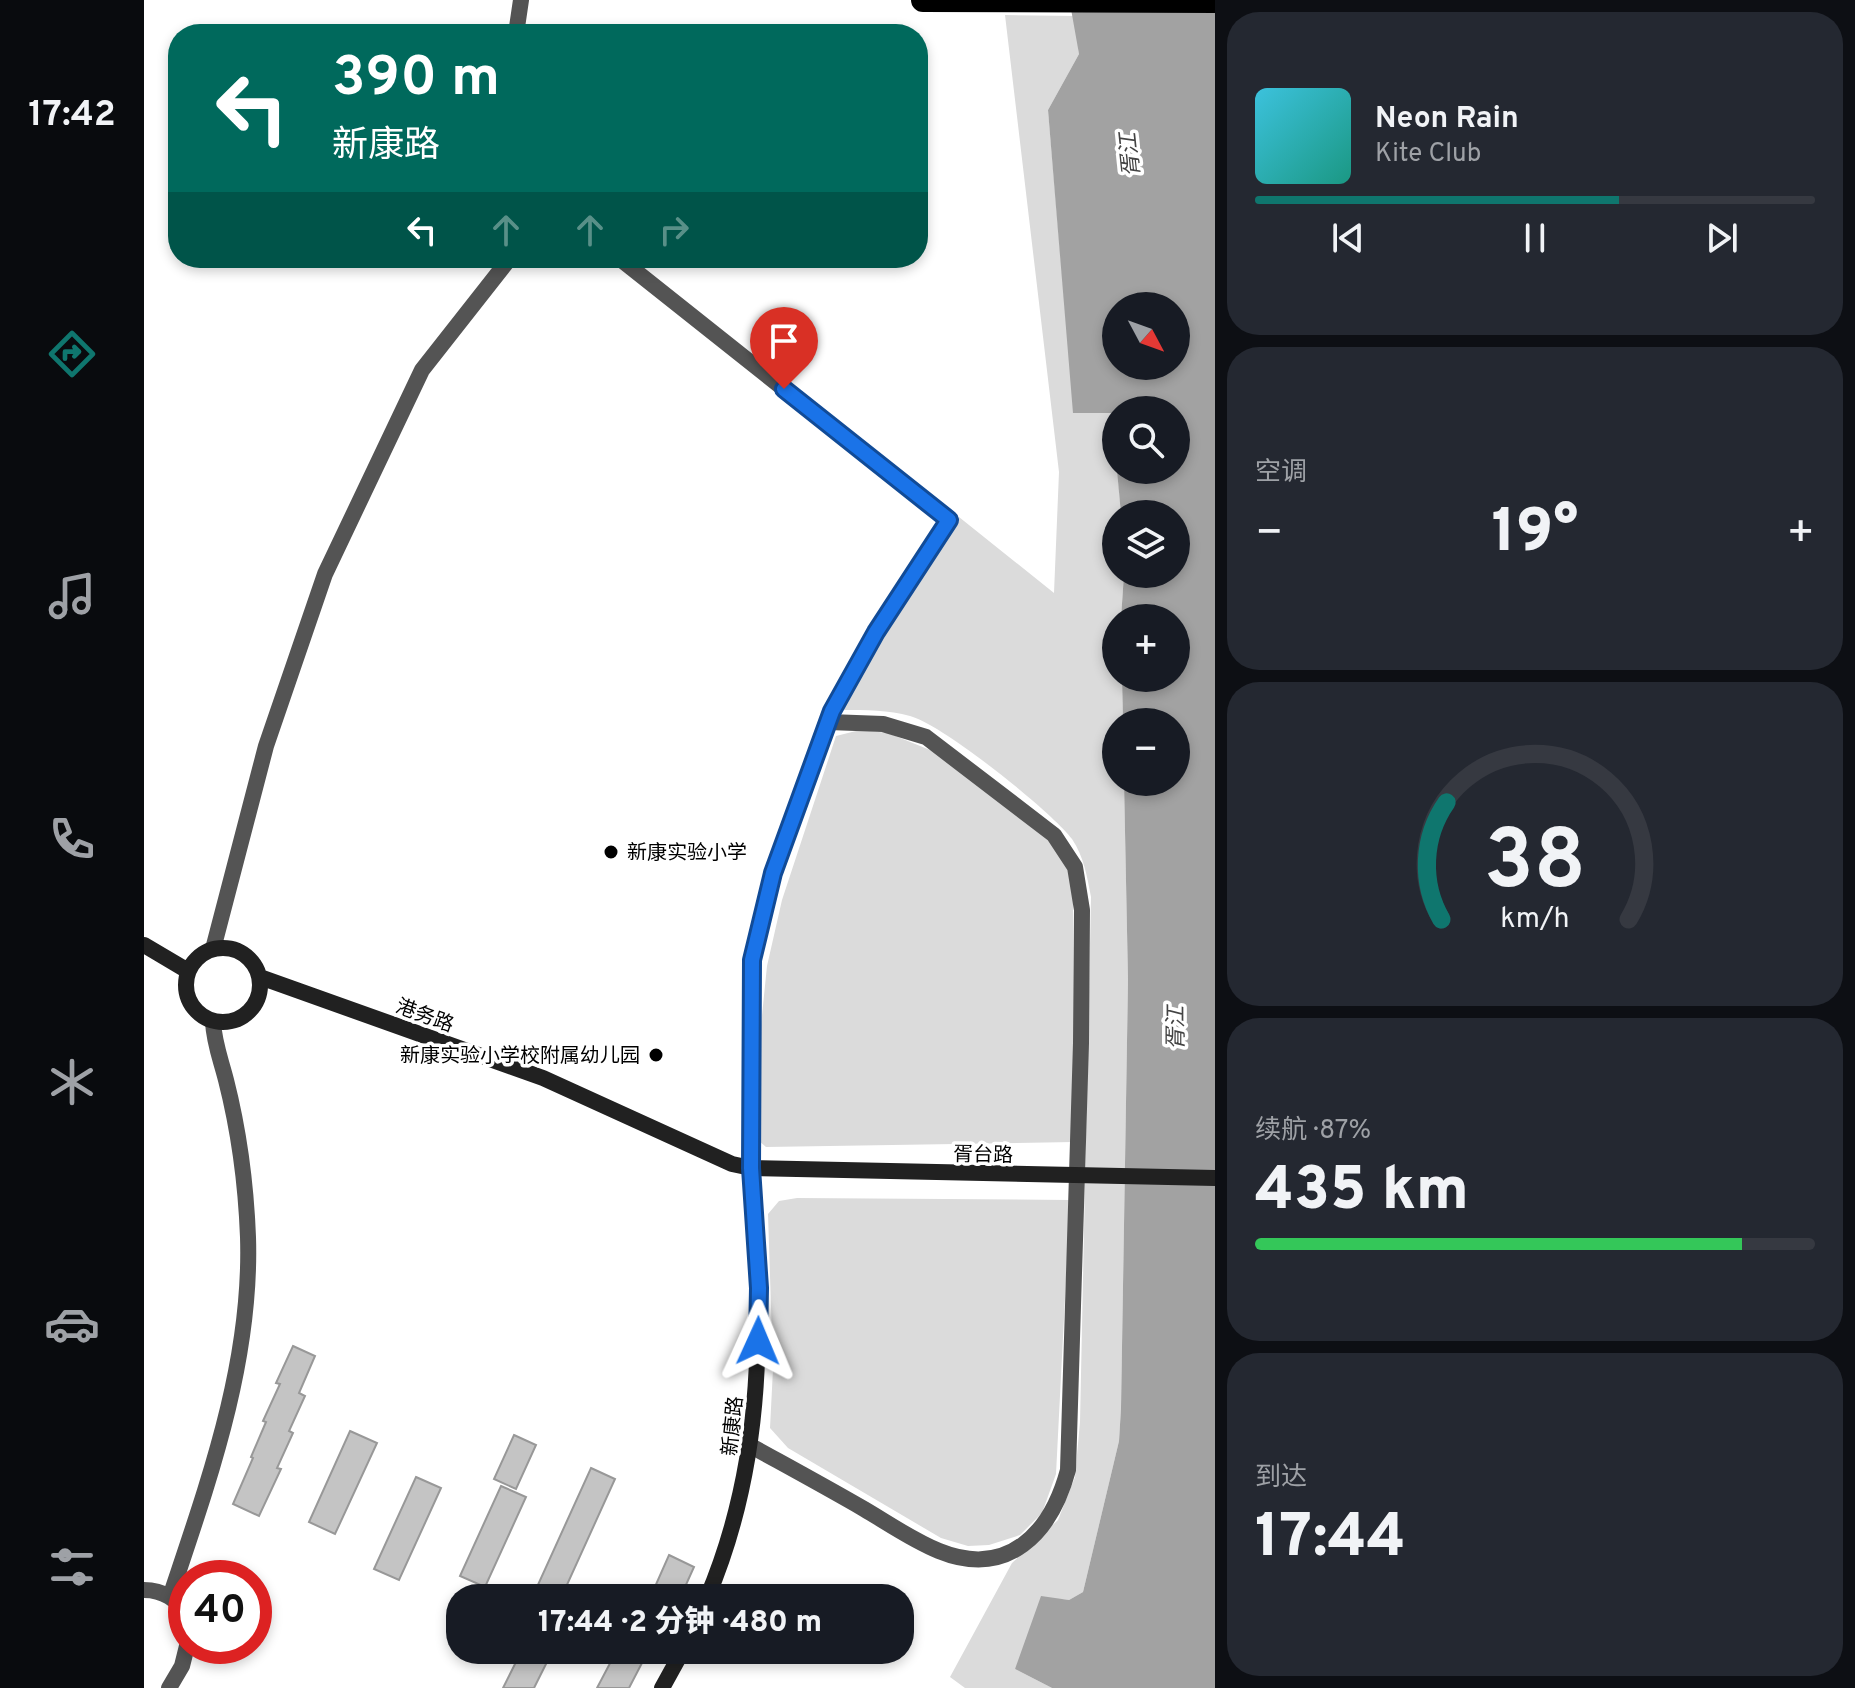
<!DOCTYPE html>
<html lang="zh">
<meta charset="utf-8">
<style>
:root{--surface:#171b24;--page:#242831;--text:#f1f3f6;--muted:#9ea1a6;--line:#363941;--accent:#0f766e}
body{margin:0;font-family:Overpass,"Noto Sans SC",sans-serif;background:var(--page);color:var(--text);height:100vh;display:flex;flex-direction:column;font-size:30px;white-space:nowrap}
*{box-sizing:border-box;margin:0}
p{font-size:26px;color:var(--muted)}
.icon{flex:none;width:44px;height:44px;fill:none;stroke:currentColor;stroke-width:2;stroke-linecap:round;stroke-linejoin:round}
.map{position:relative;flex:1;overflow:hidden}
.side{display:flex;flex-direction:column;gap:12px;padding:12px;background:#0d0f14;width:640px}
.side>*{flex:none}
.hud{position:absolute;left:24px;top:24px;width:760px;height:244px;border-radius:32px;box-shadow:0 4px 12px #0003;background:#00695c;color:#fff;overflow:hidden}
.needle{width:52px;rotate:131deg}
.controls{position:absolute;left:958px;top:292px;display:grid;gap:16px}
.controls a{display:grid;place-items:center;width:88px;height:88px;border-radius:50%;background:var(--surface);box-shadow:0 4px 12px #0003;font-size:40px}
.speed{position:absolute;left:24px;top:1560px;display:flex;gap:16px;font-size:40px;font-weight:700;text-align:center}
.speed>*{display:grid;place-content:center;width:104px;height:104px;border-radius:50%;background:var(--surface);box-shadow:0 4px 12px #0003;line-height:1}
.speed .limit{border:12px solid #d22;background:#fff;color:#111}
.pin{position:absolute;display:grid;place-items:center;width:68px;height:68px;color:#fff;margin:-82px -34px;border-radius:50% 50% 50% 0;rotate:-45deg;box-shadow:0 0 8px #0007}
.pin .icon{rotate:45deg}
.me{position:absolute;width:88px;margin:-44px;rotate:1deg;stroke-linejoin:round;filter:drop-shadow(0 0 6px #0008)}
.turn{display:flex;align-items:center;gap:28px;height:168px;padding:0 32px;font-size:36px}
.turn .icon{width:104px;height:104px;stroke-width:2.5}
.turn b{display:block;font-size:56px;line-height:68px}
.lanes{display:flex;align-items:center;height:76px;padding:0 32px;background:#0003;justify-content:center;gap:40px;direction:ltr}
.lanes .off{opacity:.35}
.big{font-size:60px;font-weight:800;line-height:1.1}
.side .widget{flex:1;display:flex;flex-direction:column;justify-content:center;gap:12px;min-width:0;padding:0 28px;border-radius:32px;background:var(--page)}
.side .dial{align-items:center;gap:0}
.dial svg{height:208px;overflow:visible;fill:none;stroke:var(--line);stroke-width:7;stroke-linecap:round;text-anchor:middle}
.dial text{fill:var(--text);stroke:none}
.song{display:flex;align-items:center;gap:24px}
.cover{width:96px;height:96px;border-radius:12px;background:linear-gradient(135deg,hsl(190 70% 55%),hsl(170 70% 35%))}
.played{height:8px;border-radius:4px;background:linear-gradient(90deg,var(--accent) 65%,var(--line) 65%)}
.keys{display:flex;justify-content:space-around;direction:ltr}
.heat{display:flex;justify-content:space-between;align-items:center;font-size:44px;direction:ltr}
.charge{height:12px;border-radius:6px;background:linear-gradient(90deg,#34c759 87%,var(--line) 0)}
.trip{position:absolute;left:302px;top:1584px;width:468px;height:80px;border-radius:32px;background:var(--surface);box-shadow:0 4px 12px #0003;font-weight:800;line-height:80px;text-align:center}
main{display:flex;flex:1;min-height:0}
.tabs{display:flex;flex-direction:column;width:144px;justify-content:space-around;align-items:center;background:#090b0e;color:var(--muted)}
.tabs .icon{width:56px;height:56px}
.tabs .active{color:var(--accent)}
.tabs b{font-size:36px;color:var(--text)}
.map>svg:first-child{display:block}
.green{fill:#dbdbdb}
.water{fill:#a2a2a2;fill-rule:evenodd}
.building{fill:#c4c4c4;stroke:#989898;stroke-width:2}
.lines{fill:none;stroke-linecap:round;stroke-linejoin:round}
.street{stroke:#545454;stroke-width:16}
.secondary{stroke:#212121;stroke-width:16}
.highway{stroke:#000;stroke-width:24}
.route-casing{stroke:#114b97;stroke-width:20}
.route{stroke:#1a73e8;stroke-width:14}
.poi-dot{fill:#000;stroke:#fff;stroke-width:3}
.labels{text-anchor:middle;stroke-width:7;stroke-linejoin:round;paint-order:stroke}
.poi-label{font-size:20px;fill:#000;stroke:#fff;text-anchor:start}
.street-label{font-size:20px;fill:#000;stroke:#fff}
.water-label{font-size:22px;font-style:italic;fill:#434343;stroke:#fff}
</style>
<main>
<nav class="tabs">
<b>17:42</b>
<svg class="icon active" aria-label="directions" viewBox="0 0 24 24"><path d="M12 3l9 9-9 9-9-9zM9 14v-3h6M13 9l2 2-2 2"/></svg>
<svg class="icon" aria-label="music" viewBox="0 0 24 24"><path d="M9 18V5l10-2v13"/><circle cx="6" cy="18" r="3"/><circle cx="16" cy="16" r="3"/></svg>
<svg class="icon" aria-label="phone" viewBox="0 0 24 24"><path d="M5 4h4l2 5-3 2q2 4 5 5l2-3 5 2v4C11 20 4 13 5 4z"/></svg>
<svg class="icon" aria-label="climate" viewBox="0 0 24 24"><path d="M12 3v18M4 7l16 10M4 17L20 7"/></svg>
<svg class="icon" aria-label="car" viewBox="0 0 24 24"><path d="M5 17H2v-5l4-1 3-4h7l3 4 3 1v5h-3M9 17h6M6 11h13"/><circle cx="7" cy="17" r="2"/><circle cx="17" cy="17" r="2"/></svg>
<svg class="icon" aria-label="filters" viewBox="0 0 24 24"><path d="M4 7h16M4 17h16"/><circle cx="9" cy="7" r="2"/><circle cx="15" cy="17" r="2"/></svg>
</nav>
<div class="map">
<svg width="1071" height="1688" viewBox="0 0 1071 1688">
<rect width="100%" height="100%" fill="#fff"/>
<path class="green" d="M861 15 931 16 935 54 904 110 930 413H969L977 514H972V574H980L977 618H972V678H978L979 722H972V782H980L984 980 977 1408 975 1441 939 1592 925 1600 915 1599 871 1669 908 1688H821L806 1677 868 1563 914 1520 931 1477 936 1422 947 897C943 876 940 857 928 839 908 812 798 724 766 716 745 710 721 710 699 710L736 639 815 517 910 593 915 472Z
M716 730 744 733 791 752 905 838 923 863 929 893 930 1142 622 1147 615 1141 608 1114 623 966 638 900 692 736Z
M653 1198 926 1200 912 1474 898 1513 876 1535 845 1545 824 1546 797 1538 644 1448 626 1428 629 1369 624 1214 635 1201Z"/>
<path class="water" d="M1071 0V1688H908L871 1669 897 1596 925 1600 939 1592 975 1441 977 1408 984 980 980 782H1032V722H979L978 678H1032V618H977L980 574H1032V514H977L973 470H1032V410H972V455L968 413H929L904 110 935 54 927 9ZM972 306H1032V366H972Z"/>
<path class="building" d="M149 1346 171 1356 155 1393 161 1396 145 1431 149 1433 133 1468 137 1469 115 1516 89 1504 109 1458 107 1457 122 1422 119 1421 136 1384 132 1383Z
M206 1431 233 1443 191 1534 165 1522Z
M370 1435 392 1445 372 1489 350 1479Z
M447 1468 471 1479 417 1598H388Z
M272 1477 297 1488 255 1580 230 1569Z
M357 1486 382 1497 341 1587 316 1576Z
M525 1555 550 1567 536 1598H506Z
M378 1650H409L390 1688H359Z
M473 1650 499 1661 485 1688H453Z"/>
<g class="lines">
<path class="street" d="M372 34 377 0
M475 258 805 520 732 632 688 711 629 873 608 960 607 1168
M69 949 122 746 181 574 278 370 366 258
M607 1446C645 1467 682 1487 720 1509 744 1523 768 1540 795 1551 864 1579 907 1533 924 1470L937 1043 938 910 931 867 910 835 782 737 739 724 685 722
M0 1590C18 1590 35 1599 42 1617
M26 1597C65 1480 108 1362 104 1237 102 1185 95 1131 82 1080 77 1060 70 1043 69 1022
M25 1688 38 1666 43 1646"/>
<path class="secondary" d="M0 945 44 971
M42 985a37 37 0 1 1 74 0a37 37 0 1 1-74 0Z
M116 977 399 1078 588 1164 607 1168 1071 1178
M563 1598C623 1457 618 1318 607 1168
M518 1688 539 1650"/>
<path class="highway" d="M779 0 1071 1"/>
</g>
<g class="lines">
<g class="route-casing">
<path id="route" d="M614 1341 615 1288 607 1168 608 960 629 873 688 711 732 632 805 520 640 389"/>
</g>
<use href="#route" class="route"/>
</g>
<g class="poi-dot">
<circle cx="467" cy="852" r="8"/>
<circle cx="512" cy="1055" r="8"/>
</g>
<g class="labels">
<g class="poi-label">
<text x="483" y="859">新康实验小学</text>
<text x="496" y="1062" text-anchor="end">新康实验小学校附属幼儿园</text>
</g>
<g class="street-label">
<text transform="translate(281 1015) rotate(20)" y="7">港务路</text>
<text transform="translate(839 1154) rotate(1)" y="7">胥台路</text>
<text transform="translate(588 1426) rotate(-84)" y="7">新康路</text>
</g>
<g class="water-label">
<text transform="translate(985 155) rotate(-96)" y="8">胥江</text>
<text transform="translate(1031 1028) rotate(-90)" y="8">胥江</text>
</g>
</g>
</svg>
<div class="controls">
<a><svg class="needle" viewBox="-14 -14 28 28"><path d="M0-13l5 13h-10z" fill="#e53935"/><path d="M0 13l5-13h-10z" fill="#9ea1a6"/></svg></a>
<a><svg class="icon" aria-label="search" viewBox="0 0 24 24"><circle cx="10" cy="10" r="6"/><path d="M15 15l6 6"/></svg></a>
<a><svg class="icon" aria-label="layers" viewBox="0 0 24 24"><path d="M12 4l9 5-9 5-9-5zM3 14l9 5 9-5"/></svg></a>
<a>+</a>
<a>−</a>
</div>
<div class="speed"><div class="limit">40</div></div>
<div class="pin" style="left:640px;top:389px;background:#d93025"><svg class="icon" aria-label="arrive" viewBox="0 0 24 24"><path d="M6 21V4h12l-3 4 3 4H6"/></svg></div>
<svg class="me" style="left:614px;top:1341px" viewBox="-20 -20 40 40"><path d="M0-17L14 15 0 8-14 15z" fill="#1a73e8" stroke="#fff" stroke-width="4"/></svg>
<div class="trip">17:44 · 2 分钟 · 480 m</div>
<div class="hud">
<div class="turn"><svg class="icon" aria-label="left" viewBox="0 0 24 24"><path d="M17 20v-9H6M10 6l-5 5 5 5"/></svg><div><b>390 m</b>新康路</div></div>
<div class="lanes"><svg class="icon" aria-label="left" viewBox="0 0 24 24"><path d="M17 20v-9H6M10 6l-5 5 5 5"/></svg><svg class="icon off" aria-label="ahead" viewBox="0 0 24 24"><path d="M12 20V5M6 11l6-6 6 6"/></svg><svg class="icon off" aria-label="ahead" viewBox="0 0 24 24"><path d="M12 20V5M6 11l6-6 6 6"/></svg><svg class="icon off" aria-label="right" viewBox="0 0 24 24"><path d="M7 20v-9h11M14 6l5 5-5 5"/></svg></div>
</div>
</div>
<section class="side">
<div class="widget">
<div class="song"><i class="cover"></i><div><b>Neon Rain</b><p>Kite Club</p></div></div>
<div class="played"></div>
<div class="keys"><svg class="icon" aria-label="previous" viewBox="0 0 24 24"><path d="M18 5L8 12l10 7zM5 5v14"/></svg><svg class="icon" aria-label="pause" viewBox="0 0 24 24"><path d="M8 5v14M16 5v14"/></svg><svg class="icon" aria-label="next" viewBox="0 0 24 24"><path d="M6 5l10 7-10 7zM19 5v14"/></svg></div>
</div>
<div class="widget"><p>空调</p>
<div class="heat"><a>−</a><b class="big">19°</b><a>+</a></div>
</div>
<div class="widget dial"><svg viewBox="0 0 100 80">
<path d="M14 69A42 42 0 1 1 86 69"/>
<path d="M14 69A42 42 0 0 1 16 24" stroke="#0f766e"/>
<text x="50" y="56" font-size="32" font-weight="700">38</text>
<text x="50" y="72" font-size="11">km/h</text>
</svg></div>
<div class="widget"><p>续航 · 87%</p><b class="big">435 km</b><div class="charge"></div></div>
<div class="widget"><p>到达</p><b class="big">17:44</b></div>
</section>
</main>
